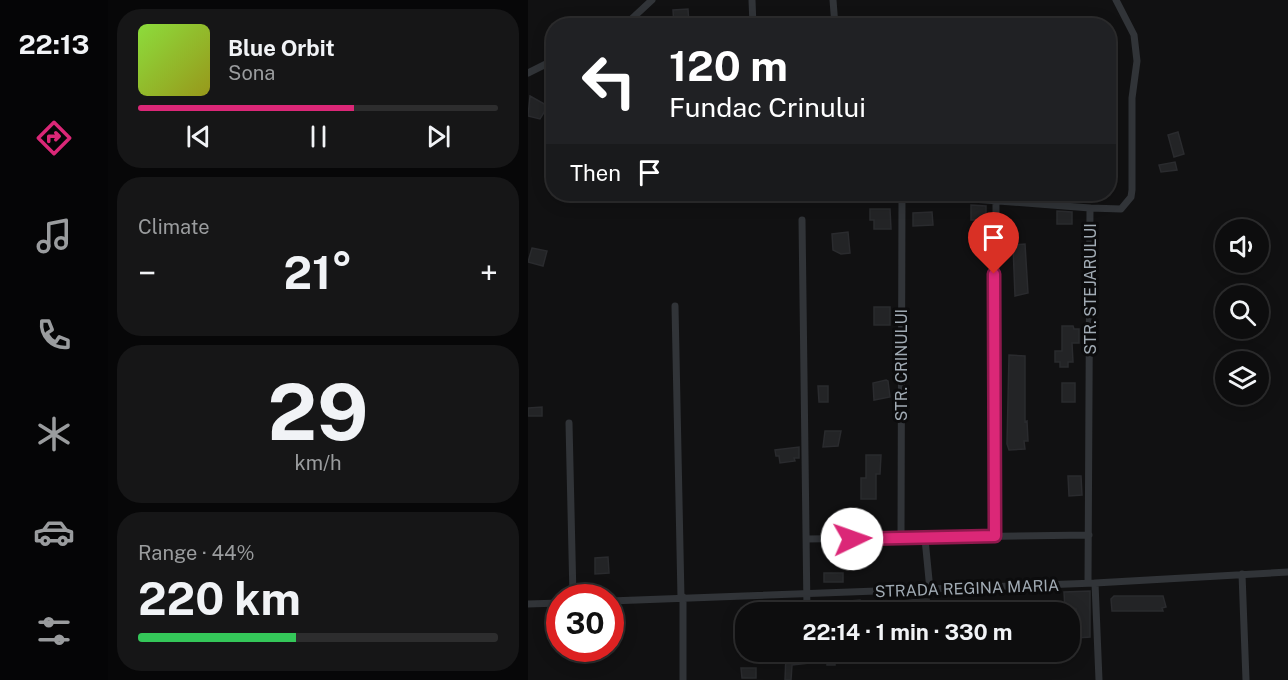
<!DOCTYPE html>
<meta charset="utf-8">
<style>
:root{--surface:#0d0d0e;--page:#161617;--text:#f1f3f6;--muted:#9a9c9e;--line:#2d2d2e;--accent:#db2777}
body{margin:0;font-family:"Public Sans",sans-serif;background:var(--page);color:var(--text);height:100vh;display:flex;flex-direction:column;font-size:22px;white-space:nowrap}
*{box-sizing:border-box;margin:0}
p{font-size:20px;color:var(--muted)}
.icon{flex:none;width:33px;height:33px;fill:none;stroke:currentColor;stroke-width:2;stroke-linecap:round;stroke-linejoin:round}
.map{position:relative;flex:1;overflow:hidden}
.panel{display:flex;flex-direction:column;gap:9px;padding:9px;background:#070708;width:420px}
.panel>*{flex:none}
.hud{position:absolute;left:18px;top:18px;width:570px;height:183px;border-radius:24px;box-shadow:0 3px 15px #0003,0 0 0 2px var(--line);background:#202124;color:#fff;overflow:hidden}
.controls{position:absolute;left:687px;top:219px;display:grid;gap:12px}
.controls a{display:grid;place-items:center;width:54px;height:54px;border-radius:50%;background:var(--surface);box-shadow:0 3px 15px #0003,0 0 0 2px var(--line);font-size:30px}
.speed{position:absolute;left:18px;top:584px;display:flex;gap:12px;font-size:30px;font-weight:700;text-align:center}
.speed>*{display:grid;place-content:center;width:78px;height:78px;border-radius:50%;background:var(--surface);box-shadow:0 3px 15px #0003,0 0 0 2px var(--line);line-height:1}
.speed .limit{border:9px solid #d22;background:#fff;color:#111}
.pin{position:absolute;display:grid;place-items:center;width:51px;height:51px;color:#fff;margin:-62px -26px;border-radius:50% 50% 50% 0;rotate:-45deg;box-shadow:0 0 6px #0007}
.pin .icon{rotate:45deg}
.me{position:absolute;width:66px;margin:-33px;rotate:87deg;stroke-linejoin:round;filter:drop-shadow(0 0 4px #0008)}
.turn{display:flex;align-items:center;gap:21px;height:126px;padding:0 24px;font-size:27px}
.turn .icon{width:78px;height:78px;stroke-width:2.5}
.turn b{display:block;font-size:42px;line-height:51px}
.then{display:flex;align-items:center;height:57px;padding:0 24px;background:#0003;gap:12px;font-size:22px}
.big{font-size:45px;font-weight:700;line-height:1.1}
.panel .widget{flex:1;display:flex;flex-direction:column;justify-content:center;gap:9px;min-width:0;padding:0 21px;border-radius:24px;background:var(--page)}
.panel .dial{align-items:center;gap:0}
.dial b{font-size:78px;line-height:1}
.song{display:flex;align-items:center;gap:18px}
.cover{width:72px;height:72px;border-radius:9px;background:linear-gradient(135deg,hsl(90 70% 55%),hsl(60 70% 35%))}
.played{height:6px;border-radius:3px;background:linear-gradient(90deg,var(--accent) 60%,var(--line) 60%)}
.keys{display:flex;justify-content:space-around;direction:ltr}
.heat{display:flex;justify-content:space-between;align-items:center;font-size:33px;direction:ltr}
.charge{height:9px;border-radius:4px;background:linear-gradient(90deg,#34c759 44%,var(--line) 0)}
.trip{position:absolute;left:207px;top:602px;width:345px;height:60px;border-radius:24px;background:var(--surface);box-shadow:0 3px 15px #0003,0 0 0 2px var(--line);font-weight:700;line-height:60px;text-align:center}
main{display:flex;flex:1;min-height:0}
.dock{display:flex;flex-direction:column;width:108px;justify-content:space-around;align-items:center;background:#050506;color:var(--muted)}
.dock .icon{width:42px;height:42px}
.dock .selected{color:var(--accent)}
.dock b{font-size:27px;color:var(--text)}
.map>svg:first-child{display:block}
.building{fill:#232426;stroke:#2a2b2e;stroke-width:1.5}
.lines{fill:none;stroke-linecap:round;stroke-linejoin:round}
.street{stroke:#313438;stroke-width:7}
.route-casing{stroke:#8e194d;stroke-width:15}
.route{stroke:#db2777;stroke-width:10}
.labels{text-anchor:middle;stroke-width:6;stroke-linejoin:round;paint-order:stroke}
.street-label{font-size:16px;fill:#a1abb4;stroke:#0c0c0d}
</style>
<main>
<nav class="dock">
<b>22:13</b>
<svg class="icon selected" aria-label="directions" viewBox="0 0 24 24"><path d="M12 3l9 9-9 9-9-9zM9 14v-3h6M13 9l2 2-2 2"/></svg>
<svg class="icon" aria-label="music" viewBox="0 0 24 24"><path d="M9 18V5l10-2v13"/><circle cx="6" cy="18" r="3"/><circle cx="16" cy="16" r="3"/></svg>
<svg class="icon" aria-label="phone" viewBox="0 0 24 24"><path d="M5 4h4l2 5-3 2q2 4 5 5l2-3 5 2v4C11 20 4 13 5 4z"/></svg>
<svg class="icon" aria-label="climate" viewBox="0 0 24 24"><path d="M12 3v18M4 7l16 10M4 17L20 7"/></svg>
<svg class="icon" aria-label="car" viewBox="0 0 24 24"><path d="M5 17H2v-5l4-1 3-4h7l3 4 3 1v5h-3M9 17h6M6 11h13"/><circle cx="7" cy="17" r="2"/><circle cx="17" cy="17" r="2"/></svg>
<svg class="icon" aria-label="filters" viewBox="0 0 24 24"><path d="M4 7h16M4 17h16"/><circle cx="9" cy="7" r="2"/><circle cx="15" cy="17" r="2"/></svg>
</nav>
<section class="panel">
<div class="widget">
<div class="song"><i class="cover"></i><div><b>Blue Orbit</b><p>Sona</p></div></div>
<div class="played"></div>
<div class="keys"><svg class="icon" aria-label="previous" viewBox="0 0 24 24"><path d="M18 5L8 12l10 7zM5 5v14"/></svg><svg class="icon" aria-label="pause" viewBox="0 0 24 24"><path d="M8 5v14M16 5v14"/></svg><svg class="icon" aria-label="next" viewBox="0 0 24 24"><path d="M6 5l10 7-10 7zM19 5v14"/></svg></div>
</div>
<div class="widget"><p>Climate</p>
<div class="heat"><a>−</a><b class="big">21°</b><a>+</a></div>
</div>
<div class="widget dial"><b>29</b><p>km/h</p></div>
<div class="widget"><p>Range · 44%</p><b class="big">220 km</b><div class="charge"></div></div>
</section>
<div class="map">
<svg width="760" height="680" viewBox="0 0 760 680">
<rect width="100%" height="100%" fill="#111112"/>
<path class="building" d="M160 9 161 25 146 26 145 10Z
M2 96 20 106 12 119 0 116Z
M650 132 656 154 646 157 640 135Z
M647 162 649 170 633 172 631 165Z
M443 205 458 206V220H443Z
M342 209H362L363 229H346V220H342Z
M529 211 544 212V224H529Z
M404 212 405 225 385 226V213Z
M320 232 322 253 313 254 305 250 304 234Z
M497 244 500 293 487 296 485 245Z
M4 248 19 251 15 266 0 262Z
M346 307H362V325H346Z
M534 326H545L546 329H551V343H544L545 362H540V367H532V362H527V351H534Z
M481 355 497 356V422L499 421 500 441H496L497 449 481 450 479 444Z
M358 380 360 381 362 397 346 400 345 383Z
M534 383H547V402H534Z
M290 386H300V402H291Z
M14 407V416H0V408Z
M297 431H313L310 446 295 447Z
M271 447V458H266L267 461 252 463 251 456H248L247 450Z
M338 455H353L352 474H348V499H333V478H338Z
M540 476H553L554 495 541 496Z
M80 557 81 573 67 574V558Z
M296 573H315V582H296Z
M562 591V637L549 638 548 609 537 610 536 592Z
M586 596H635L638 607 634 608 635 611H584L583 599Z
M392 599H401L402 605 416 604 417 612H296L295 605 299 603 332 600V603L355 600V603Z
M267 602 268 611 254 612V603Z
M263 651H281V663L264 665 263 680H257L258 655 263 656Z
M299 651H307V665H299Z
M408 651H431L432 658 408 660Z
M213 668H228V678H214Z"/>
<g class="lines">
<path class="street" d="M224 0 225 26
M305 0 307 26
M96 26 124 0
M0 73 26 60
M438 194 444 199 562 208
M274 220 279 612
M147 306 153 598
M41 423 45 597
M373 536 374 194
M467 536 468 201
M279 539 561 535
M397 539 402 590
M714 574 718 680
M560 583 562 208 593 209 603 197 604 190V98L609 61 606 35 588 0
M567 583 571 680
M155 597V680
M82 601 567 583 760 572
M0 604 32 603"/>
</g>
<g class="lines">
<g class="route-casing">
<path id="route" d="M324 539 467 536 466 274"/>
</g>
<use href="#route" class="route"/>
</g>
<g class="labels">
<g class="street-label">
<text transform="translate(562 289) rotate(-90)" y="6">STR. STEJARULUI</text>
<text transform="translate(373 365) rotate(-90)" y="6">STR. CRINULUI</text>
<text transform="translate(439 588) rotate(-2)" y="6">STRADA REGINA MARIA</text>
</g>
</g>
</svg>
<div class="controls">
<a><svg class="icon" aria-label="sound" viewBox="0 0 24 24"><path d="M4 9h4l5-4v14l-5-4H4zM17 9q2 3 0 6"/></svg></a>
<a><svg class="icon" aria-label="search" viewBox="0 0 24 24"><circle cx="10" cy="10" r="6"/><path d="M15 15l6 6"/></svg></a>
<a><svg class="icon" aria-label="layers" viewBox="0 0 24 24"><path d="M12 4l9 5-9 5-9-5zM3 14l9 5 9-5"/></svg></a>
</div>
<div class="speed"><div class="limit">30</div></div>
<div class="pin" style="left:466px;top:274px;background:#d93025"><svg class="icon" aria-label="arrive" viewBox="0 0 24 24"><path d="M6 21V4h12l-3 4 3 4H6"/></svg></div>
<svg class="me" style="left:324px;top:539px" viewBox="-20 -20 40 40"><circle r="19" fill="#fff"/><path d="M0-13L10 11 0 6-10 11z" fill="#db2777"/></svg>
<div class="trip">22:14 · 1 min · 330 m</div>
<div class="hud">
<div class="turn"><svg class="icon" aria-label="left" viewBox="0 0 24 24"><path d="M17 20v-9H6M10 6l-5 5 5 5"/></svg><div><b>120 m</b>Fundac Crinului</div></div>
<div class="then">Then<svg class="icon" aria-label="arrive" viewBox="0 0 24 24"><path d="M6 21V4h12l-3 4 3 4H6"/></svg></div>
</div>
</div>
</main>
